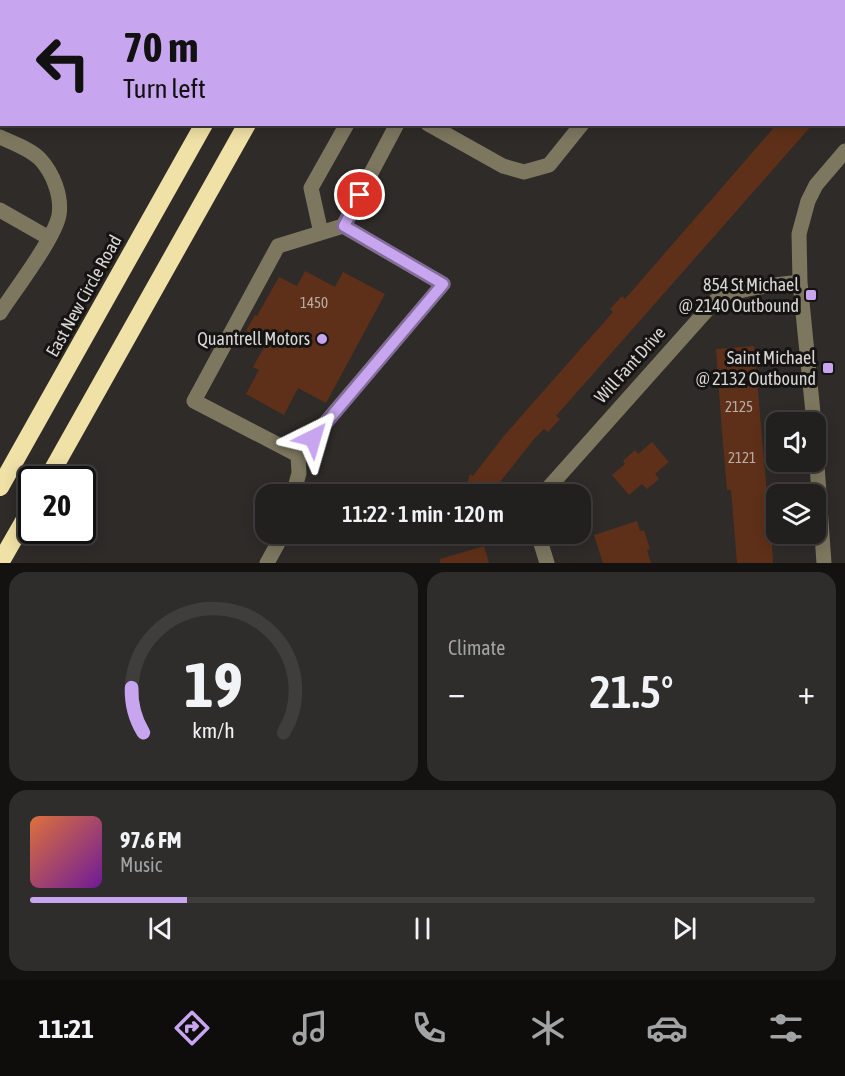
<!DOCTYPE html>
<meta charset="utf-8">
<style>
:root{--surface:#22201e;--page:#2e2d2b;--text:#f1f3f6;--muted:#a2a3a4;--line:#3f3e3c;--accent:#c8a6ef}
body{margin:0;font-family:"Asap Condensed",sans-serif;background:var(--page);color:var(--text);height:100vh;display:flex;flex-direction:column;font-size:22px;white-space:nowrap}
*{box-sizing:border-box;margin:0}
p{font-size:20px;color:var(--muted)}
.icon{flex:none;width:33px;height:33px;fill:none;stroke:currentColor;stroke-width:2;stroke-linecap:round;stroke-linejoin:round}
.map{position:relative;height:563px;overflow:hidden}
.details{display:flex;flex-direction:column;gap:9px;padding:9px;background:#131210;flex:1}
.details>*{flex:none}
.banner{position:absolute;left:0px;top:0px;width:846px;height:126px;box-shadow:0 3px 15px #0003,0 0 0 2px var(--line);background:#c8a6ef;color:#111;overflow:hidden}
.fabs{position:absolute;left:766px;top:412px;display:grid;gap:12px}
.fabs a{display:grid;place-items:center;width:60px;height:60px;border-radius:12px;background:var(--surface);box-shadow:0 3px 15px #0003,0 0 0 2px var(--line);font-size:30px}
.speed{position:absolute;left:18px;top:466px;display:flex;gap:12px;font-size:30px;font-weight:700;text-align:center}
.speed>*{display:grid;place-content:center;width:78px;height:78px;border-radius:50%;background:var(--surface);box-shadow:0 3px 15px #0003,0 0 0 2px var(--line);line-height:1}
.speed .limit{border:3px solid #111;border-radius:9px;background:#fff;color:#111}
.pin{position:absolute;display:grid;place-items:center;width:51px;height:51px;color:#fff;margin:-26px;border:3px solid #fff;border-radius:50%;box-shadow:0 2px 6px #0007}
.me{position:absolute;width:66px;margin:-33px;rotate:40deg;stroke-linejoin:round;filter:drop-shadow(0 0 4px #0008)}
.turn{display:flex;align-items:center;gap:21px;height:126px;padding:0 24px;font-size:27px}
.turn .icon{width:78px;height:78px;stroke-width:2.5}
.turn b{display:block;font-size:42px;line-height:51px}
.big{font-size:45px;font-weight:600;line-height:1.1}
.details .tile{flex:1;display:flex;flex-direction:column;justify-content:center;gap:9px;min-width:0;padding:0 21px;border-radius:18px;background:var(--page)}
.details .dial{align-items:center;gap:0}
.dial svg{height:156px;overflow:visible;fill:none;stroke:var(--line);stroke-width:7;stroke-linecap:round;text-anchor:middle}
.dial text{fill:var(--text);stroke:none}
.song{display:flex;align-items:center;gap:18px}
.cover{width:72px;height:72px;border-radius:9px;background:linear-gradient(135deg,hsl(20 70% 55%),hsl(280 70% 35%))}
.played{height:6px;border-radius:3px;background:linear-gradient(90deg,var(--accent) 20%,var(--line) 20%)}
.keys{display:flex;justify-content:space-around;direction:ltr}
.heat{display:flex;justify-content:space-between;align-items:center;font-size:33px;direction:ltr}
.details .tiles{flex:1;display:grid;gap:9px;grid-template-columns:1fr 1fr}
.tile:last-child{grid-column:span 2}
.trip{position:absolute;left:255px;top:484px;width:336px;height:60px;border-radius:18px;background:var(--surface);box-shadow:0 3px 15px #0003,0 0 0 2px var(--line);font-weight:600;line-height:60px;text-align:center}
.tab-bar{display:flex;height:96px;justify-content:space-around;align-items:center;background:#0e0d0c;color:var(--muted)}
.tab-bar .icon{width:42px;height:42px}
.tab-bar .active{color:var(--accent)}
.tab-bar b{font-size:27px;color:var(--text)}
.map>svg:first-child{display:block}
.building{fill:#5f3019}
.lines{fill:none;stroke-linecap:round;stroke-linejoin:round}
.minor{stroke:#7d7760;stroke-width:15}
.highway{stroke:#f0e1a6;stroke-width:18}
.route-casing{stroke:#826c9b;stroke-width:15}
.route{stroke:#c8a6ef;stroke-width:10}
.poi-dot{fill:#c8a6ef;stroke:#151412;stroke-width:2}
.labels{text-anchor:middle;stroke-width:6;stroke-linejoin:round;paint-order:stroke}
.number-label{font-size:15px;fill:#baada6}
.poi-label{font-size:18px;fill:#d9d7d5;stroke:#151412;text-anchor:end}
.street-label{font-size:18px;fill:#d9d7d5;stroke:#151412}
</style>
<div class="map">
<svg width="845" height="563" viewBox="0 0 845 563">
<rect width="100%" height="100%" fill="#2e2b28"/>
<path class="building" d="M777 124H813L556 416 560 419 548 432 544 429 534 439 490 495H464L470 474 473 476 503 437 613 312 610 309 622 296 625 299Z
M305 271 335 287 343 272 385 294 326 403 298 388 284 415 246 394 259 370 253 367 267 342 246 331 255 315 257 316 279 277 297 286Z
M754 346 768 505H770L773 563H737L731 490H727L722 433 716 349Z
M652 442 669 462 655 474 659 479 647 489 642 484 629 495 612 475 625 464 623 461 635 450 638 454Z
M637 521 640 531 644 530 650 549 647 550 651 563H603L594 535Z
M484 546 489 563H440V559Z"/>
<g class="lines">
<path class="minor" d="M201 0 203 2
M407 2 408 0
M634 2 637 0
M678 2 679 0
M428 124 503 166 524 172 549 165 582 124
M0 137C13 143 30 149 40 159 53 173 62 196 59 215 55 238 14 291 0 313
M0 210 49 238
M343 226 443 284 298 455 194 401 278 246 343 226 397 124
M321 233 311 188 347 124
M814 423 800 282 799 234 808 201 816 185 845 151
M816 451 824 563
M293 495 299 473 298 455
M542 495 715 301C740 286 772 286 800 282
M538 534 547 563
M267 563 283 534"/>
<path class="highway" d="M273 2 274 0
M316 2 317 0
M47 480 247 124
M0 487 204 124
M0 563 32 507"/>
</g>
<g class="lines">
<g class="route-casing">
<path id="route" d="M313 438 443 284 344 226 360 195"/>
</g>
<use href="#route" class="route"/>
</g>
<g class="poi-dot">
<rect x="805" y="289" width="12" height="12" rx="3"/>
<circle cx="322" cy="339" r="6"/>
<rect x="822" y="362" width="12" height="12" rx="3"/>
</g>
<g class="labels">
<g class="number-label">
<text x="314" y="308">1450</text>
<text x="739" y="412">2125</text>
<text x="742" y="463">2121</text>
</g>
<g class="poi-label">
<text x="799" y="291">854 St Michael<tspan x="799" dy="21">@ 2140 Outbound</tspan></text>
<text x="310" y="345">Quantrell Motors</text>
<text x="816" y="364">Saint Michael<tspan x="816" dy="21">@ 2132 Outbound</tspan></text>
</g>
<g class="street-label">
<text transform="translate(84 296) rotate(-61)" y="6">East New Circle Road</text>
<text transform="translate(630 365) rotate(-48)" y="6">Will Fant Drive</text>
</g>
</g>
</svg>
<div class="fabs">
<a><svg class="icon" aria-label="sound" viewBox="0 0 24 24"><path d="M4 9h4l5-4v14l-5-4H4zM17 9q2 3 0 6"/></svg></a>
<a><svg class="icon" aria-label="layers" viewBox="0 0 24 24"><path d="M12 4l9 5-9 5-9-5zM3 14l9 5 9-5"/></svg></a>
</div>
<div class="speed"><div class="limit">20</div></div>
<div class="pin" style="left:360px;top:195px;background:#d93025"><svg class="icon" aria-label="arrive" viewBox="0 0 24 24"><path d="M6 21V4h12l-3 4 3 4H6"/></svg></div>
<svg class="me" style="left:313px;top:438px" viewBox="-20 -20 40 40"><path d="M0-17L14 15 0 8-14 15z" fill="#c8a6ef" stroke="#fff" stroke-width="4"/></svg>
<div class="trip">11:22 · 1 min · 120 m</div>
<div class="banner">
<div class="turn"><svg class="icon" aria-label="left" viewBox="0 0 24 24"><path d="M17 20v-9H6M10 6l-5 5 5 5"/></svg><div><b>70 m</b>Turn left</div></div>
</div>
</div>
<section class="details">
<div class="tiles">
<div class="tile dial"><svg viewBox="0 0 100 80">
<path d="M14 69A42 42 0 1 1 86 69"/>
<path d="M14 69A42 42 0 0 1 8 46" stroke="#c8a6ef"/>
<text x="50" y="56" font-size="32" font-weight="700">19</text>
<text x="50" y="72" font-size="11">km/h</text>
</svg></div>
<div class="tile"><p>Climate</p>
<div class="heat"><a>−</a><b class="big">21.5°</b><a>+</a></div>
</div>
<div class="tile">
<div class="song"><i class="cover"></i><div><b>97.6 FM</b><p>Music</p></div></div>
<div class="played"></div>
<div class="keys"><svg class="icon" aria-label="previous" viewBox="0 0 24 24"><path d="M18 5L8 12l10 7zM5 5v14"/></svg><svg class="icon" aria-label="pause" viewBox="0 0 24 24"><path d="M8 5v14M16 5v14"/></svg><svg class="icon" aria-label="next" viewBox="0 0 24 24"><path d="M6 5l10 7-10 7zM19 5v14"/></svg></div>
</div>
</div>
</section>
<nav class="tab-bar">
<b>11:21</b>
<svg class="icon active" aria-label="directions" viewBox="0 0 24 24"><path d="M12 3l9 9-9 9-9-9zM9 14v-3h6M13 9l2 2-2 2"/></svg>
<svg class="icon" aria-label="music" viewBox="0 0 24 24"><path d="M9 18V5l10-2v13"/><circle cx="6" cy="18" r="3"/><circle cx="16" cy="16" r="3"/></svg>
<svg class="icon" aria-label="phone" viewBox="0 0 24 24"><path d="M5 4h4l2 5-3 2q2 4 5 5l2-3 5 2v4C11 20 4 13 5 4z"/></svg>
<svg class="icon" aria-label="climate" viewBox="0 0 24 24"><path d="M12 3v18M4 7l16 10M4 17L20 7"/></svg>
<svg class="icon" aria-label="car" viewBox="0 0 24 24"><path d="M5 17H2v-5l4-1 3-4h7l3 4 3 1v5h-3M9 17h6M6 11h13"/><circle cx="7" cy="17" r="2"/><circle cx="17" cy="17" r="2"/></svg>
<svg class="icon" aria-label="filters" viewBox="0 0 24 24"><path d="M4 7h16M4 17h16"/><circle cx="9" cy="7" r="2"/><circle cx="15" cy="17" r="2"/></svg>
</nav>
